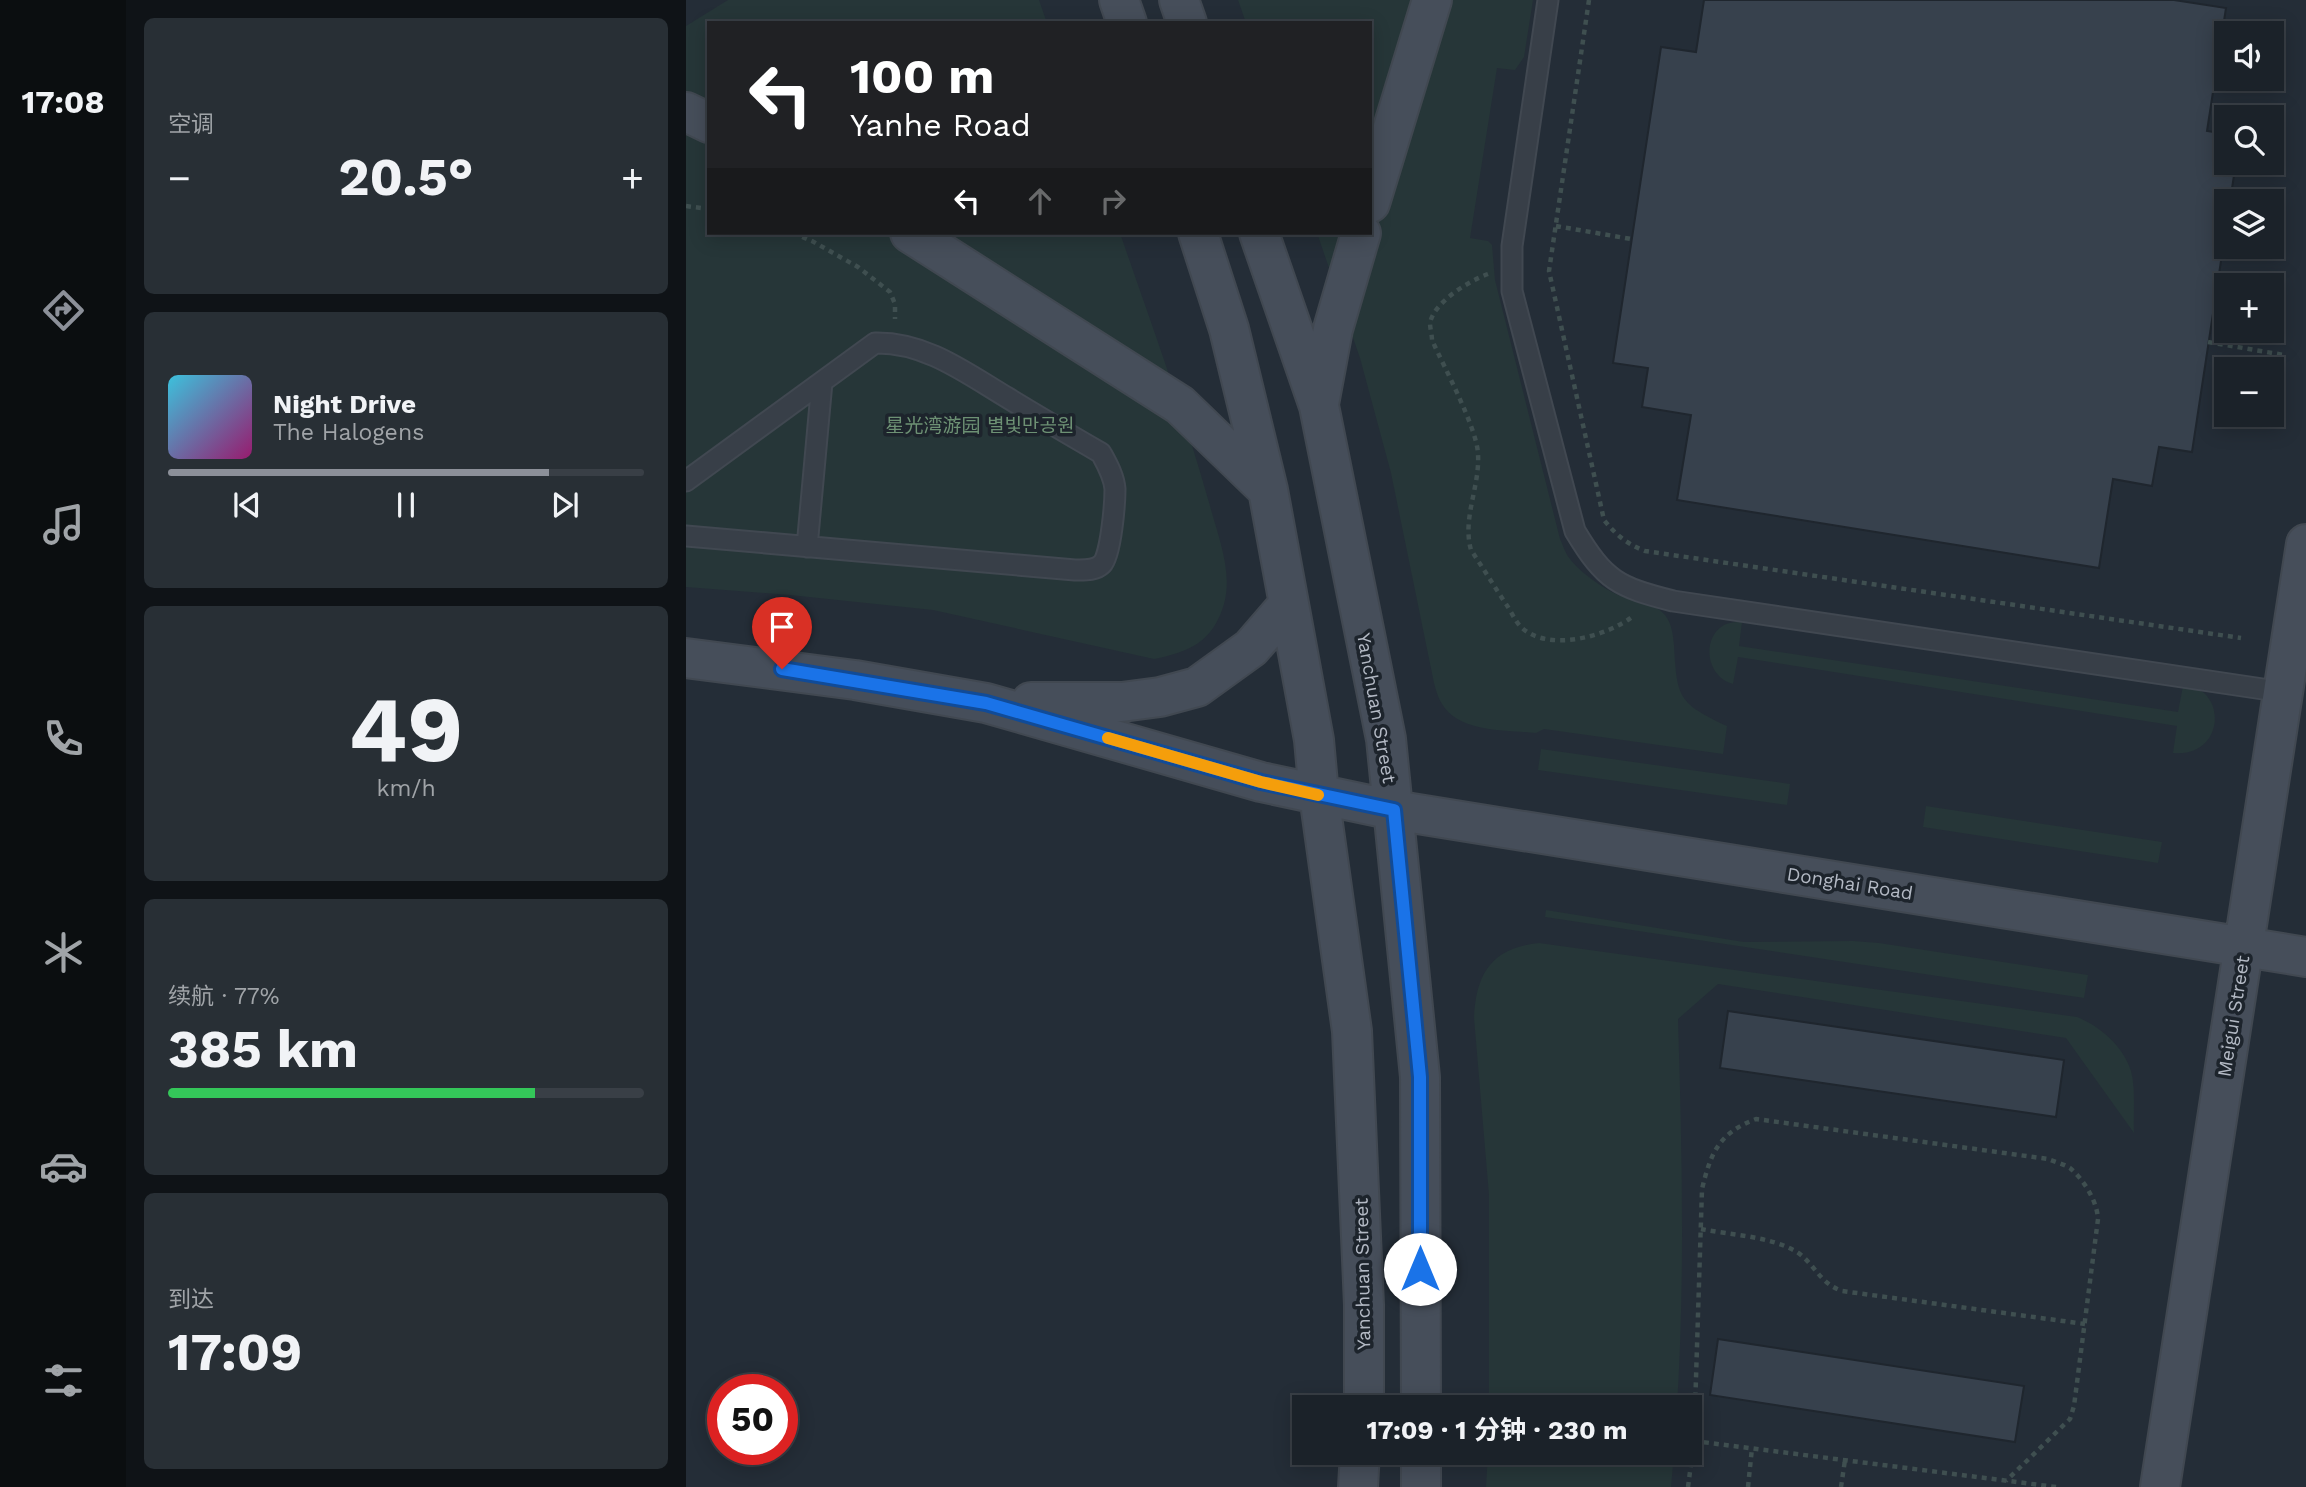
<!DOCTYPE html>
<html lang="zh">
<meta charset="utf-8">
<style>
:root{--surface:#1b2229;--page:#282f35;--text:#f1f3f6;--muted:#a0a4a8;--line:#393f46;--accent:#8c9099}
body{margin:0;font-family:"Work Sans","Noto Sans SC","Noto Sans KR",sans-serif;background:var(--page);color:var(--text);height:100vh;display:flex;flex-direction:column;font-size:26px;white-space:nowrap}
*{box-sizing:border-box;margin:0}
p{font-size:23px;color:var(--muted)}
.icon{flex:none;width:38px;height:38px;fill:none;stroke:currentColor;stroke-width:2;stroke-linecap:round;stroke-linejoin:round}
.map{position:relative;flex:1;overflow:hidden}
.panel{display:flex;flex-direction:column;gap:18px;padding:18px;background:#0f1317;width:560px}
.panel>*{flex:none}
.guide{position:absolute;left:21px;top:21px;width:665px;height:214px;border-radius:0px;box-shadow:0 4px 18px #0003,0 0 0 2px var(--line);background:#202124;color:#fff;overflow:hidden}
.tools{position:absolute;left:1528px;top:21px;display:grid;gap:14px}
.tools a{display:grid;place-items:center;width:70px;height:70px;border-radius:0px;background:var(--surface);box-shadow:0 4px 18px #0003,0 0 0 2px var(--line);font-size:35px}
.speed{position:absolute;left:21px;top:1374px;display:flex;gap:14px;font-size:35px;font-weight:700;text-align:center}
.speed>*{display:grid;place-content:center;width:91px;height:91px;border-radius:50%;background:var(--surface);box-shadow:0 4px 18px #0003,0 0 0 2px var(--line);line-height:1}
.speed .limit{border:10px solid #d22;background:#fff;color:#111}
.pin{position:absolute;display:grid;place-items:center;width:60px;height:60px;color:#fff;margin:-72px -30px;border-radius:50% 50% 50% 0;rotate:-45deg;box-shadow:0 0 7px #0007}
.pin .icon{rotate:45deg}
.me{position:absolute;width:77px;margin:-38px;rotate:0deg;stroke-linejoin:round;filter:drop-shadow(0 0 5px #0008)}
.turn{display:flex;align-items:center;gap:24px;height:147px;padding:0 28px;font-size:32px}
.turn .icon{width:91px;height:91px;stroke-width:2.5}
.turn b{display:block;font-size:49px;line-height:60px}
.lanes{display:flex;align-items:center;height:66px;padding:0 28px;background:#0003;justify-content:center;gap:35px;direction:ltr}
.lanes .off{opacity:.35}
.big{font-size:52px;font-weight:700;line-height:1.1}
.panel .tile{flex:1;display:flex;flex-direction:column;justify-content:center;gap:10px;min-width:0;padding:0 24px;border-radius:10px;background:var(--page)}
.panel .dial{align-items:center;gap:0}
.dial b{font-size:91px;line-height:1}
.song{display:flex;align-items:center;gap:21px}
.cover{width:84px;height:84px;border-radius:10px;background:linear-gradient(135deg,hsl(190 70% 55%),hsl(320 70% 35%))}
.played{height:7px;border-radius:4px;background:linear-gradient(90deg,var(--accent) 80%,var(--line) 80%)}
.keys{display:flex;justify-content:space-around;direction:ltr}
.heat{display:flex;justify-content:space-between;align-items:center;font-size:38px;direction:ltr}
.charge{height:10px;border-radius:5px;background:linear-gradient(90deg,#34c759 77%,var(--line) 0)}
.trip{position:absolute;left:606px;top:1395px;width:410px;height:70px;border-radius:0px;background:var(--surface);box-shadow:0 4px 18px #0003,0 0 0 2px var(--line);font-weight:700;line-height:70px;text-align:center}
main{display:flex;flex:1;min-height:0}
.tab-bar{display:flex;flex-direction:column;width:126px;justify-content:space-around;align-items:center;background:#0b0e10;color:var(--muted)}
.tab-bar .icon{width:49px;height:49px}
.tab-bar .on{color:var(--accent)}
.tab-bar b{font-size:32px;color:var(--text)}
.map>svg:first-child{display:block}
.green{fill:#263638}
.building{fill:#37414d;stroke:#1f262e;stroke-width:2}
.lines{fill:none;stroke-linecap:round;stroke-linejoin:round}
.lane-casing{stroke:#414851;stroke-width:23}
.secondary-casing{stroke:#414851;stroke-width:42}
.path{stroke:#3f4f50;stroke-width:4.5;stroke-dasharray:5 5;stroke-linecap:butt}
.lane{stroke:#383f48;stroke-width:19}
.secondary{stroke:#464e5a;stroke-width:38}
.route-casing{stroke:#114b97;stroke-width:18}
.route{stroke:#1a73e8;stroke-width:12}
.slow{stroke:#f59e0b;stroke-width:12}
.labels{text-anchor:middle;stroke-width:7;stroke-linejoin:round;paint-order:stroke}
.park-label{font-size:19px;fill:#6d9174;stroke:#1d242c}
.street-label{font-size:19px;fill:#b3b9c4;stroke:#1d242c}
</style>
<main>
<nav class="tab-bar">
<b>17:08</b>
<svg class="icon on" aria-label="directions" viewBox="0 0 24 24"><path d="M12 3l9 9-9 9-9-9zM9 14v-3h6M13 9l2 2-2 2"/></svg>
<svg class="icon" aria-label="music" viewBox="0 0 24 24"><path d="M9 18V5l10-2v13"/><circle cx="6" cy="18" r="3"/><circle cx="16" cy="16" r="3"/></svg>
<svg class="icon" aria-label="phone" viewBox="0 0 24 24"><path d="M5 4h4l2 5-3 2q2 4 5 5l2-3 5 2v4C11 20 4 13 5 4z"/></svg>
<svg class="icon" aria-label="climate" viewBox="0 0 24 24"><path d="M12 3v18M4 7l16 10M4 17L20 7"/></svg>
<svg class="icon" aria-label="car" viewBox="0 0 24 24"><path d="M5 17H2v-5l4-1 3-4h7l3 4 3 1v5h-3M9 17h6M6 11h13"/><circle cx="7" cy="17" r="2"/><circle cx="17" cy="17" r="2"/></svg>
<svg class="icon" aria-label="filters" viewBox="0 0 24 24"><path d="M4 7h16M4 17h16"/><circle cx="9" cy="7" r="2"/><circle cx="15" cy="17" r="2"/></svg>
</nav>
<section class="panel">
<div class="tile"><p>空调</p>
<div class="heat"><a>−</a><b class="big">20.5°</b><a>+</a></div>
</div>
<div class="tile">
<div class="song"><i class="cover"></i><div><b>Night Drive</b><p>The Halogens</p></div></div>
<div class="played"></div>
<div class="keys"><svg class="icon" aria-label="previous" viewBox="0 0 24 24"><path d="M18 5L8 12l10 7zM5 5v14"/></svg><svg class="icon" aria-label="pause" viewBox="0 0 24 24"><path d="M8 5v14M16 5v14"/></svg><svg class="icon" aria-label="next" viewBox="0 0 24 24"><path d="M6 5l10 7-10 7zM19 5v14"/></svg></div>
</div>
<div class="tile dial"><b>49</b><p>km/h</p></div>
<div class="tile"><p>续航 · 77%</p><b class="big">385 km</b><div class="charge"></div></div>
<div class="tile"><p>到达</p><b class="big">17:09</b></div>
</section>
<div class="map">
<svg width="1620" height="1487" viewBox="0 0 1620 1487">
<rect width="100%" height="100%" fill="#242d37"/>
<path class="green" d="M42 0H353L361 23H23V233H434C465 323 498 413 524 506 532 536 547 572 538 604 527 642 503 652 468 659L247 610 104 595 0 587V26Z
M552 0H847L838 57 829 70 811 68 784 238 802 241 806 245 809 280 874 539C877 545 879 553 884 559 894 572 915 587 930 594 948 602 966 600 979 615 986 624 987 635 988 645 991 698 992 703 1041 726L1037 754 858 729 850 733C821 730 773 733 756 704 752 698 750 690 748 683L705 473 674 358 631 233H684V23H560Z
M1056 622 1053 646 1492 712 1497 686C1541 685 1541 758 1487 753L1491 726 1052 657 1047 684C1022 678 1015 642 1035 627 1042 622 1049 622 1056 622Z
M855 749 1104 784 1101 805 852 770Z
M1240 806 1476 842 1472 863 1237 827Z
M860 910 1058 942 1167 941 1193 943 1402 975 1398 998 859 917Z
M853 943 1391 1017C1414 1026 1438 1047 1445 1071 1450 1090 1447 1114 1448 1133L1380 1038 1032 984 992 1019C996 1148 999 1278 991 1407H803V1195L788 1018C790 973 806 948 853 943Z
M802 1453H988L985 1487H800Z"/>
<path class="building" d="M1018 0H1488L1540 8 1521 131 1540 134V163H1550L1544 201H1540V228L1506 452 1473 447 1466 486 1427 479 1413 568 991 500 1005 415 956 407 962 368 927 363 975 47 1010 52Z
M1042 1011 1378 1060 1370 1117 1034 1068Z
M1032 1339 1338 1386 1329 1442 1024 1395Z"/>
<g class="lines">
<g class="lane-casing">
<path id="lane" d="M862 0 826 246V291L889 531C919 581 932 587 987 601L1597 692
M0 481 189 343C240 342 280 373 322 398 353 417 384 435 415 453 421 464 428 476 429 489 429 503 425 555 416 564 409 571 398 570 389 570L0 536
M121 547 136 382"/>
</g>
<g class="secondary-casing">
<path id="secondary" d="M433 0 441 23
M493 0 501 23
M0 112 23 123
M684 203 746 0
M224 233 494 405 582 490
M512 233 543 329 582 490 628 740 633 795 666 1031 678 1305V1407
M573 233 633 406 700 739 734 1077 735 1407
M633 404 647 329 675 233
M0 658 169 680 300 703 575 782 707 810 1620 957
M345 702H436L474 697 511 687 565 648 603 604
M735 1452V1487
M672 1487 674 1452
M1474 1487 1620 544"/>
</g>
<path class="path" d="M903 0 863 271 918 520C930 535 941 544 959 551L1555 638
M0 206 23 209
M870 226 945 239
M107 233 126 241 172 267 204 292 209 304V319
M802 274C783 281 748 302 744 323 744 328 746 335 746 340 758 367 791 428 792 454 794 487 776 518 785 550 797 568 808 586 820 604 825 611 829 621 835 627 862 653 921 636 946 617
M1522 342 1598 355
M1015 1229C1045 1235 1084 1236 1111 1252 1129 1264 1133 1283 1156 1291L1399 1324
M1008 1441 1370 1487
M1002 1487 1008 1441 1016 1189C1025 1152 1033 1133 1070 1119L1362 1159C1369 1162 1378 1164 1384 1168 1398 1180 1411 1201 1412 1219L1388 1406 1384 1419 1320 1481
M1062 1487 1066 1448
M1155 1487 1159 1460"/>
<use href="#lane" class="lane"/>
<use href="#secondary" class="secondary"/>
</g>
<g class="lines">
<g class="route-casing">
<path id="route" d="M96 669 300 703 575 782 708 810 734 1077V1269"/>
</g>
<use href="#route" class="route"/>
<path class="slow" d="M422 738 575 782 632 795"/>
</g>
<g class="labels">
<g class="park-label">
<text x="294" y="432">星光湾游园 별빛만공원</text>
</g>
<g class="street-label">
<text transform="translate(691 708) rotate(80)" y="7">Yanchuan Street</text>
<text transform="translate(1164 883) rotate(9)" y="7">Donghai Road</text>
<text transform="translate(1547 1016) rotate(-81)" y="7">Meigui Street</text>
<text transform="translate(676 1274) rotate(-91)" y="7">Yanchuan Street</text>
</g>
</g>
</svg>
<div class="tools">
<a><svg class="icon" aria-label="sound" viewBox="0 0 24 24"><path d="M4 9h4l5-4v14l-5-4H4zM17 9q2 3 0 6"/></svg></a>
<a><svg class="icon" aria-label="search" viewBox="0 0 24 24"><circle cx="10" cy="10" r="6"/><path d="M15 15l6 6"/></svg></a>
<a><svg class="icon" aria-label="layers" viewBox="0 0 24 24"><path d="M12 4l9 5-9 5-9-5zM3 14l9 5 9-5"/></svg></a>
<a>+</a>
<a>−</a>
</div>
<div class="speed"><div class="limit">50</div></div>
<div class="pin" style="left:96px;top:669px;background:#d93025"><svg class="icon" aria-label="arrive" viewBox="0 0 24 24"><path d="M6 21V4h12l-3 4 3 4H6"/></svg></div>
<svg class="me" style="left:734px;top:1269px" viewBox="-20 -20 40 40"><circle r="19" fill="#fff"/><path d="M0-13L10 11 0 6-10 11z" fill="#1a73e8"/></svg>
<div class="trip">17:09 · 1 分钟 · 230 m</div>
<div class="guide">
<div class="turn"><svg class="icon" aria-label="left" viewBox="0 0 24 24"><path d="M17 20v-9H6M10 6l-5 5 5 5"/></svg><div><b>100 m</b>Yanhe Road</div></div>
<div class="lanes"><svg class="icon" aria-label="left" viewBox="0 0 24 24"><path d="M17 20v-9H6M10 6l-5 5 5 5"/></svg><svg class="icon off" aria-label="ahead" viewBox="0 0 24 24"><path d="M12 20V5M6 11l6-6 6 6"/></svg><svg class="icon off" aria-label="right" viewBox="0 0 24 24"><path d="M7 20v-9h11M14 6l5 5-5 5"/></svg></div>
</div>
</div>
</main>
